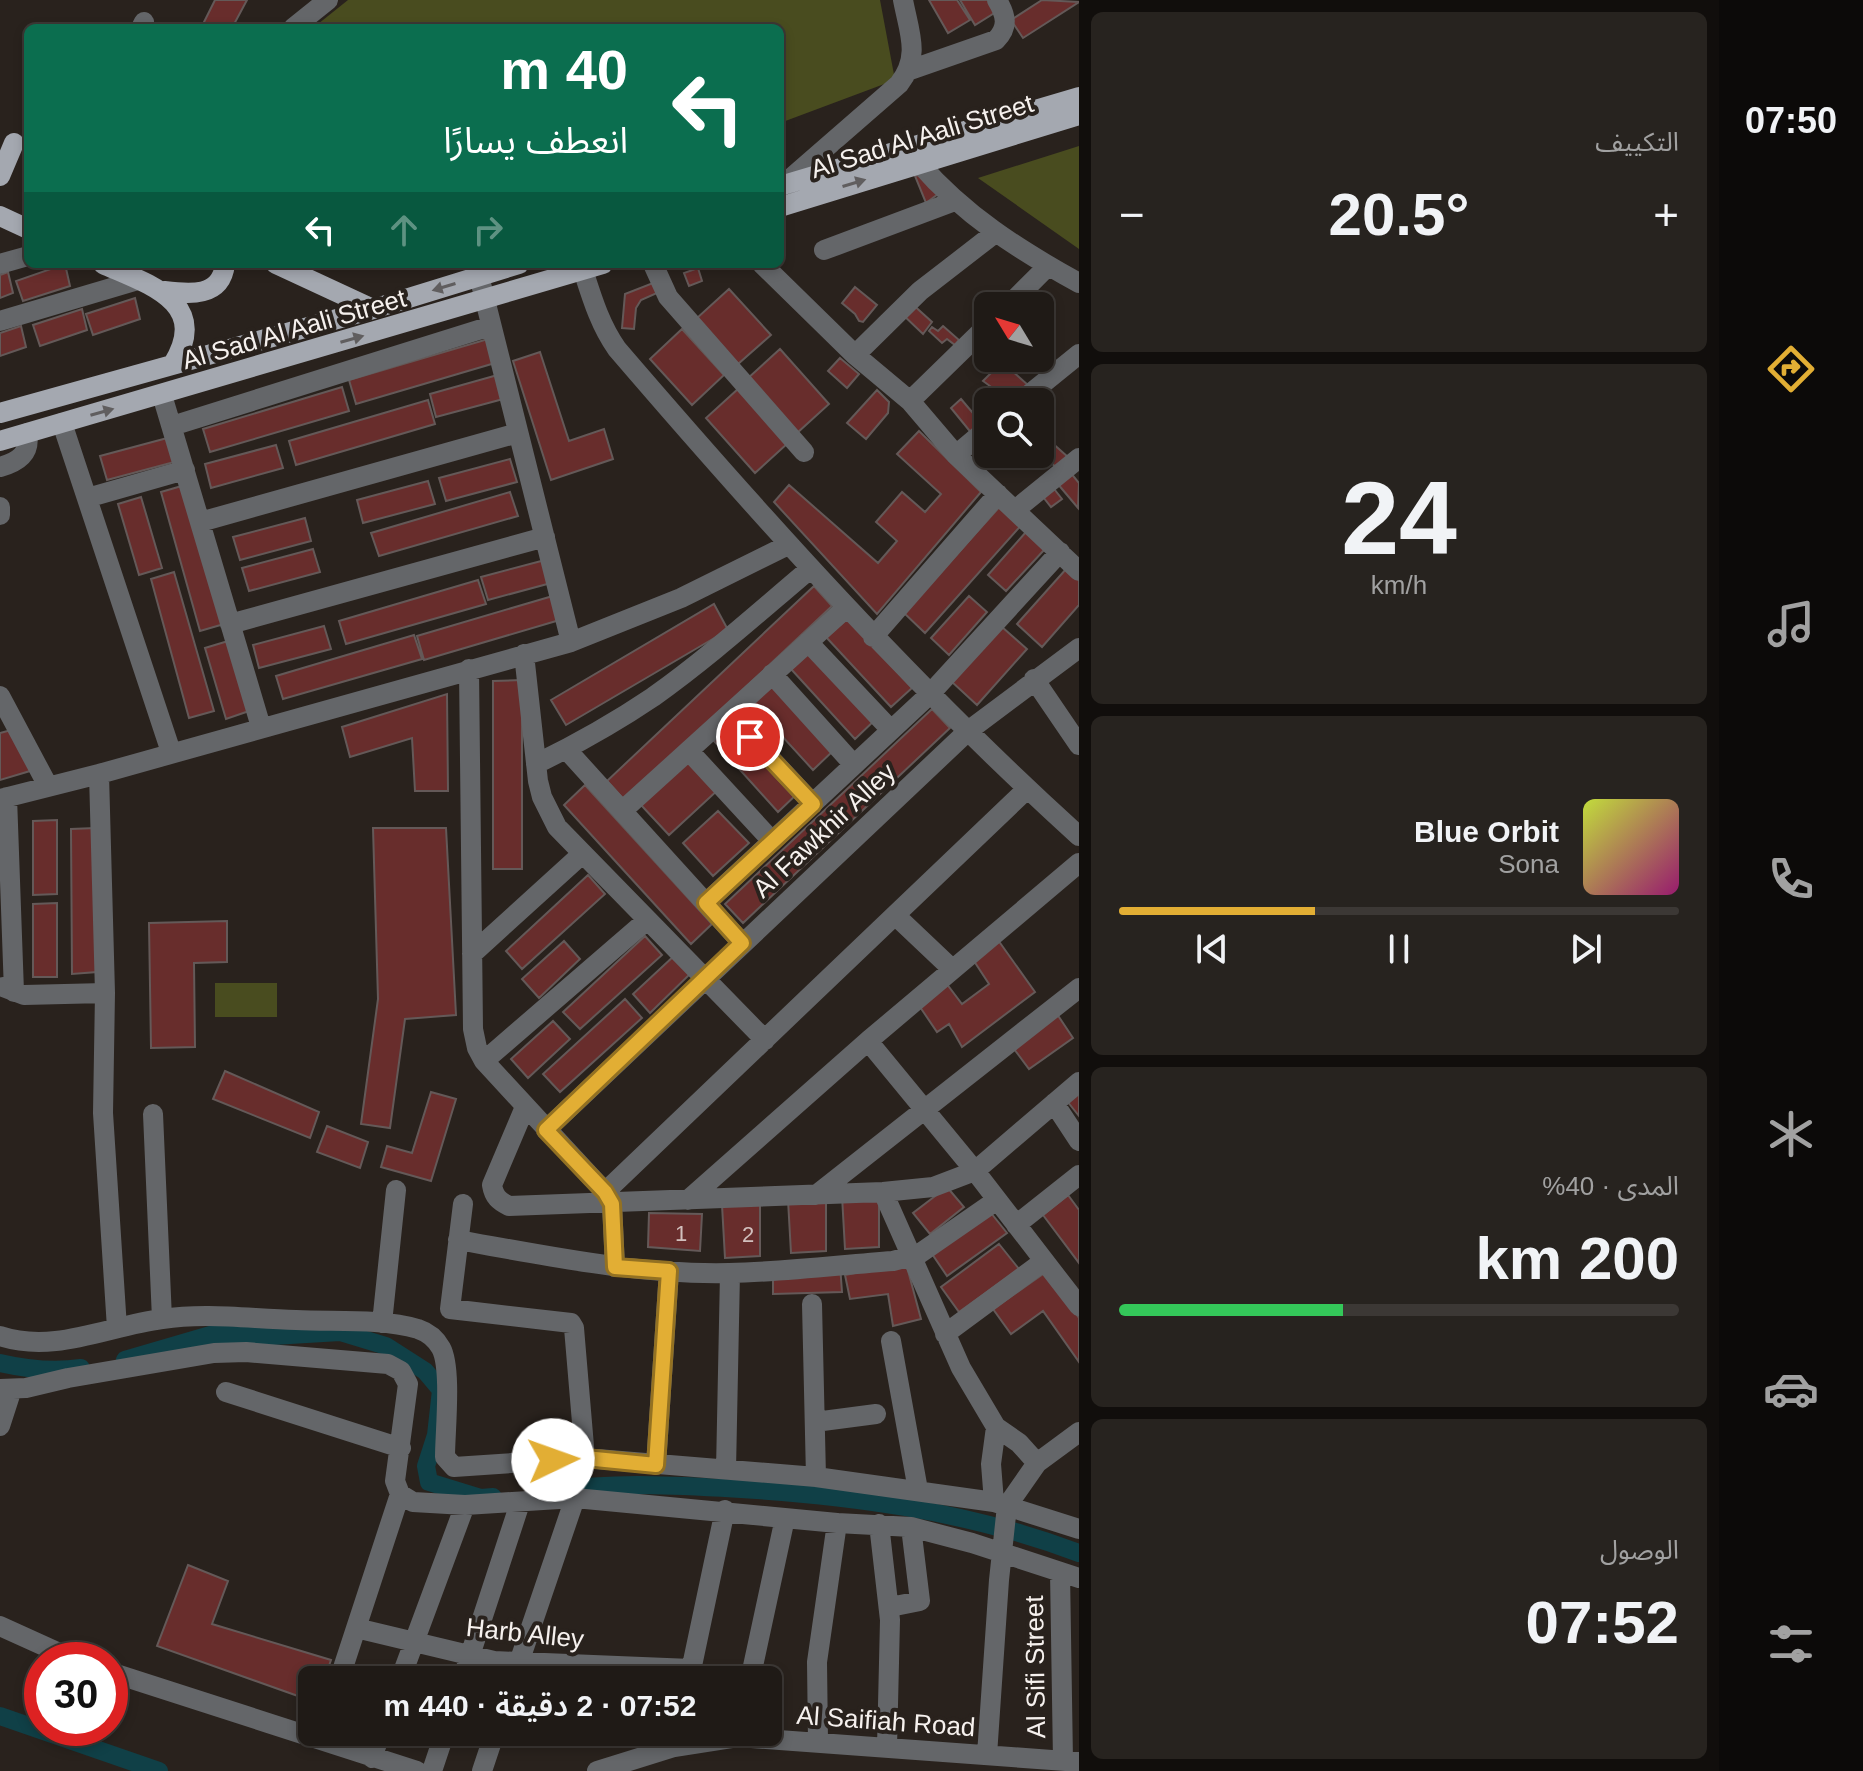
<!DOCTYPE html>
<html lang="ar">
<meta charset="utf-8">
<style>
:root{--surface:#1f1a16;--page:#27231f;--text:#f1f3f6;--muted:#a1a1a1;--line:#3c3835;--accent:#e2ae34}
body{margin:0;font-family:Arial,"Noto Sans Arabic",sans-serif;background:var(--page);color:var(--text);direction:rtl;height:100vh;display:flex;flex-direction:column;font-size:30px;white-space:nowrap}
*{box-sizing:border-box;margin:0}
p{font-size:26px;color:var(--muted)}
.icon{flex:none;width:44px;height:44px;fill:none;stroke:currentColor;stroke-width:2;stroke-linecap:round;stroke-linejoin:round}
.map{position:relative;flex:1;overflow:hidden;direction:ltr}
.sheet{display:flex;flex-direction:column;gap:12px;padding:12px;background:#110e0c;width:640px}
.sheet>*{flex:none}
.top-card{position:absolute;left:24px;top:24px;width:760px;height:244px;border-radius:12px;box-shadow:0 4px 12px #0003,0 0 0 2px var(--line);direction:rtl;background:#0b6e4f;color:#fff;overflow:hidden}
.needle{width:52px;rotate:308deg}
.fabs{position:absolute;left:974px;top:292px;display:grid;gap:16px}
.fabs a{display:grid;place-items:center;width:80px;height:80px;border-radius:12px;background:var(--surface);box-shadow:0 4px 12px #0003,0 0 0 2px var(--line);font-size:40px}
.speed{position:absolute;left:24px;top:1642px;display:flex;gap:16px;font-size:40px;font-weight:700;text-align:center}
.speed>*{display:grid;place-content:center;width:104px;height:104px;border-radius:50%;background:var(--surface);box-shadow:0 4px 12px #0003,0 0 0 2px var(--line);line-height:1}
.speed .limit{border:12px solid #d22;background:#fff;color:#111}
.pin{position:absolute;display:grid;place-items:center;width:68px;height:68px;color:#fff;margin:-34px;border:4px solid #fff;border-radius:50%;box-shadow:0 2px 8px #0007}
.me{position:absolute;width:88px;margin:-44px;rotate:87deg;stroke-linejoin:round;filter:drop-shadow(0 0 6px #0008)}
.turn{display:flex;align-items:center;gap:28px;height:168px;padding:0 24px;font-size:36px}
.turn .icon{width:104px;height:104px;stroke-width:2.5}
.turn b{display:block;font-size:56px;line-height:68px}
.lanes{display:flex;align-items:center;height:76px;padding:0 24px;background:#0003;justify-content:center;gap:40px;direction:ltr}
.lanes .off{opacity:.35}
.big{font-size:60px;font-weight:600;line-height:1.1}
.sheet .tile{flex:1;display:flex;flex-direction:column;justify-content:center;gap:12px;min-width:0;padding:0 28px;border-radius:12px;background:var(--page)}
.sheet .dial{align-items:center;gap:0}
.dial b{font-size:104px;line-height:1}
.song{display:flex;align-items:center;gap:24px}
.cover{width:96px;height:96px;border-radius:12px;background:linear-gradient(135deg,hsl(70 70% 55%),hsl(320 70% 35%))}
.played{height:8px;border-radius:4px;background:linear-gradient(90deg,var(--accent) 35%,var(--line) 35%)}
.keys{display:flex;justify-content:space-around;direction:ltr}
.heat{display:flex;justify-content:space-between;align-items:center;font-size:44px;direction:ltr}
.charge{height:12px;border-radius:6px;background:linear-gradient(90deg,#34c759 40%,var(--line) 0)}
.trip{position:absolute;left:298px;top:1666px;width:484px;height:80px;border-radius:12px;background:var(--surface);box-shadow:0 4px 12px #0003,0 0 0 2px var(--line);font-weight:600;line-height:80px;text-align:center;direction:rtl}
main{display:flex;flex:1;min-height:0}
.tab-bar{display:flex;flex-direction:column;width:144px;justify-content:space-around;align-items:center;background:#0c0a09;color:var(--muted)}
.tab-bar .icon{width:56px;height:56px}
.tab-bar .current{color:var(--accent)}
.tab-bar b{font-size:36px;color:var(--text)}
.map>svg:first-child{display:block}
.green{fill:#494c1f}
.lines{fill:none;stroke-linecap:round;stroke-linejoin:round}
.canal{stroke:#104047;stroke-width:18}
.building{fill:#682d2c;stroke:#645958;stroke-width:2}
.minor{stroke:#646669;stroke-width:20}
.major{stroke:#a4a8b0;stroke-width:20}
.oneway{fill:#605e5f}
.route-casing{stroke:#937122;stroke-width:20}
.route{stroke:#e2ae34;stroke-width:14}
.labels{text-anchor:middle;stroke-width:8;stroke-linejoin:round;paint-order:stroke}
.number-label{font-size:22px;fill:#d2c0be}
.street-label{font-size:26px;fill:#f6f1ee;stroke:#29221d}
</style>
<main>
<nav class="tab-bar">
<b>07:50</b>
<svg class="icon current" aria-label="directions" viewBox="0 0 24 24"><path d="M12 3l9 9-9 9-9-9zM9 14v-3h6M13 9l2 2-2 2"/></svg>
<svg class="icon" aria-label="music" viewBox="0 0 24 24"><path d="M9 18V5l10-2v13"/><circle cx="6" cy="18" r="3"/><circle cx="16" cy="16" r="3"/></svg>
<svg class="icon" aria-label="phone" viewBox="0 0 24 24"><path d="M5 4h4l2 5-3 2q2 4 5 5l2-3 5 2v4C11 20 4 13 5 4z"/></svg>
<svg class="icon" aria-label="climate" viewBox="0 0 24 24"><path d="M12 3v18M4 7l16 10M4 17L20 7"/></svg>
<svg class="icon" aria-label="car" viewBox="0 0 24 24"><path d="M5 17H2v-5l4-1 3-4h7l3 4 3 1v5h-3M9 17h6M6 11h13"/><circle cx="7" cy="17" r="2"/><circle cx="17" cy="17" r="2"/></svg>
<svg class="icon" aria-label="filters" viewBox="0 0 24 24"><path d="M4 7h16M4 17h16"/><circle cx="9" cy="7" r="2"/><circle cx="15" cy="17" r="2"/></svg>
</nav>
<section class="sheet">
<div class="tile"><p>التكييف</p>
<div class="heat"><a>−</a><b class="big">20.5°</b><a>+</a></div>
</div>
<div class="tile dial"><b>24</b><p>km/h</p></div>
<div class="tile">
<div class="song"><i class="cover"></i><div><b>Blue Orbit</b><p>Sona</p></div></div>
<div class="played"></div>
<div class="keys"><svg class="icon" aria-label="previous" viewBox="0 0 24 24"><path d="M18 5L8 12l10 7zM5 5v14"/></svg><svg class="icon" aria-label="pause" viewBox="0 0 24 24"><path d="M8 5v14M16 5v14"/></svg><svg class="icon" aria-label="next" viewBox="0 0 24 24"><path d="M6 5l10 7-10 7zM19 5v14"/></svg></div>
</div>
<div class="tile"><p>المدى · 40%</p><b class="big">200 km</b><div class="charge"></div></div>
<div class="tile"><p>الوصول</p><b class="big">07:52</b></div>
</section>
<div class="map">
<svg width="1079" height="1771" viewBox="0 0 1079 1771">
<rect width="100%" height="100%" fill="#29221d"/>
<path class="green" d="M348 0H880L895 80 780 123V28H313Z
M1079 146V249L978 178Z
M215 983H277V1017H215Z"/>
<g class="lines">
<path class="canal" d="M125 1360 214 1334 273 1336 340 1332 386 1346 425 1371 441 1390 436 1435 426 1466 429 1482 481 1498 493 1497
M0 1363C26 1369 54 1372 81 1368
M554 1491C612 1482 666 1485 725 1488 846 1495 965 1510 1079 1553
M0 1716 159 1771"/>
</g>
<path class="building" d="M215 0H247L232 28H201Z
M929 0H957L970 20 948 33Z
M960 0H988L996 12 975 25Z
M1042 0 1079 2 1023 38 1011 20Z
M925 173 942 191 926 203 915 176Z
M65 264 70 286 23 301 16 281Z
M698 268 702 281 689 286 684 273Z
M8 272 13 293 0 298V275Z
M653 283 657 293 641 300 636 308 634 329 622 328 625 294Z
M855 287 877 305 863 322 859 321 855 314 842 303Z
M729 289 771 335 738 364 697 318Z
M135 298 140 319 93 335 86 314Z
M910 302 932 322 923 334 900 312Z
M82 309 87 330 40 346 33 325Z
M21 326 26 347 0 356V333Z
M943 326 959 340 955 345 947 339 942 343 929 331 932 327 938 331Z
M682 329 724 375 692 405 650 359Z
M488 339 495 363 356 404 349 380Z
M780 349 829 404 797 433 747 379Z
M540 352 569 441 604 429 613 459 551 480 513 361Z
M840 358 859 374 847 388 828 371Z
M1002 362 1029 386 1012 402 983 381Z
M501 374 507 398 436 417 430 394Z
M342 387 349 411 210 452 203 429Z
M738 389 788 443 755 473 706 418Z
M877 390 889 402 888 413 866 439 847 423Z
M961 399 972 412 984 401 988 406V423L973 435 951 408Z
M428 400 435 424 296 465 289 441Z
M919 431 981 492 877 614 774 502 789 485 878 563 897 541 876 522 902 492 925 512 941 494 897 454Z
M171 437 178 461 107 480 100 456Z
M1050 441 1069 458 1056 468 1046 456Z
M276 445 283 468 211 488 205 464Z
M510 459 517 482 446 501 439 478Z
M1070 472 1079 483 1078 508 1057 483Z
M428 481 435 504 363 523 357 500Z
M185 485 224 624 200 631 161 492Z
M1051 485 1062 499 1051 507 1040 493Z
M510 492 518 516 379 556 371 533Z
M141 497 162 568 139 575 118 504Z
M1003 503 1024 522 925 633 904 613Z
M305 518 311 541 240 560 233 537Z
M1026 532 1045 549 1006 591 988 575Z
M313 549 320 572 249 591 242 568Z
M545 560 551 583 488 600 481 577Z
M1067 568 1079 579V605L1042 647 1017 624Z
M174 572 214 711 189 718 151 579Z
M478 580 486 604 346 644 339 621Z
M814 586 832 606 625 801 607 781Z
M556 595 563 619 424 660 417 636Z
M969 596 987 612 949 655 931 638Z
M714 604 728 630 566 725 551 700Z
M848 618 912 688 891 707 826 637Z
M324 626 331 649 259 668 253 645Z
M1002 627 1027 649 977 705 952 682Z
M414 635 422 659 283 699 276 676Z
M228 641 249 711 226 719 205 648Z
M812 649 876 719 855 739 791 669Z
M522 680V869H493V681Z
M770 681 834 750 813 770 749 700Z
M447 694 448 791H415L412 738 350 757 342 727Z
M932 709 950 728 743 923 725 904Z
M735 721 799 792 778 812 714 741Z
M15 729 30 771 0 780V733Z
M692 758 720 788 669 835 641 805Z
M585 785 712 924 691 944 564 805Z
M718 811 749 843 713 876 683 843Z
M57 820V894L33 895V821Z
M95 828 97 972 72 974 71 829Z
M373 828H446L456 1015 405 1019 390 1128 361 1124 378 999Z
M588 875 605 894 522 969 506 951Z
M57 903V977H33V904Z
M227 921V962L194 963 195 1047 151 1048 149 923Z
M645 936 662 955 580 1029 563 1012Z
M998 940 1035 992 962 1047 949 1024 937 1032 920 1007 946 983 962 1004 989 984 972 958Z
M564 941 580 959 539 998 522 979Z
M675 955 691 973 650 1013 633 994Z
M625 999 642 1018 560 1092 543 1074Z
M1055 1011 1073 1038 1029 1069 1011 1045Z
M553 1021 570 1039 528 1078 511 1059Z
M225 1071 319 1112 310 1138 213 1099Z
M1079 1091V1116L1067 1101Z
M431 1092 456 1099 431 1181 381 1167 387 1146 412 1153Z
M327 1126 368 1142 360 1168 317 1152Z
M947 1187 964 1207 930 1234 913 1213Z
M1068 1195 1079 1210V1263L1043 1215Z
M842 1196H879V1247L845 1249Z
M788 1200H826V1251L791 1253Z
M760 1204V1256L725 1258 722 1205Z
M987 1208 1007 1233 947 1276 930 1251Z
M649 1213 702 1214 700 1251 648 1247Z
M999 1244 1019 1269 959 1312 941 1287Z
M906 1263 921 1319 893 1326 888 1294 850 1299 845 1275Z
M840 1265 842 1292 773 1294V1270Z
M1046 1272 1079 1318V1362L1043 1311 1011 1334 993 1309Z
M188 1565 228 1581 212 1624 331 1660 324 1680H312V1701L157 1646Z"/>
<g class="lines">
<path class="minor" d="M141 28 144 22
M293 28 328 0
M910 70 996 40C1009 27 1006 15 997 0
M919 163C964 215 1019 250 1079 283
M783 185 899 84C921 56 909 32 903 0
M824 250 955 201
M0 264 28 256
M653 264 668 297 804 452
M762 264 855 355 910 401 956 455 1079 571
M583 270C592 298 600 325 617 349 763 519 912 685 1079 836
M479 276 571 642
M1008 306 1048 266
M0 321 138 280
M855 355 920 291 995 233
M162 395 261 727
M910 401 988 325
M1020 402 1079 354
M62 423 171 752
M172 426 491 326
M956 455 988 428
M0 467C18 462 31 454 27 433
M87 498 185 470
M0 507V515
M1015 510 1079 458
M200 522 518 433
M230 624 545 537
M873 637 998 494
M808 642 891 730
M524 654 538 781 542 797 557 827 765 1040
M469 669 473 1029 477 1048 484 1061 605 1192 612 1204 615 1267
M772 674 854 765
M1034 679 1079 745
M0 696 48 786
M729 714 813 804
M566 749 742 943
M689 751 772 841
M536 764C577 744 616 722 653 697 708 658 759 612 810 569
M99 774 105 993 103 1113 117 1328
M7 797 14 992
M0 799 99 774 571 642 681 598 788 545
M622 811 846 608
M706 903 930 694 1060 552
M895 915 952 969
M472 954 581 855
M3 987 24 995 105 993
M868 1041 975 1171 1079 1306
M484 1061 646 921
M1054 1103 1079 1141
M525 1107 492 1185C494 1197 499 1201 509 1206L883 1192 933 1187 975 1171 1079 1082
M153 1114 162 1319
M546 1130 968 731 1079 648
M605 1192 1027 789
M883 1192 961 1368 996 1427 1019 1443 1037 1463
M816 1195 1079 988
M688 1200 868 1041 1079 863
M463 1204 450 1309 571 1323 574 1328 585 1458
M1016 1225 1079 1175
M458 1240C548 1256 638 1275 729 1273 784 1272 839 1265 893 1261L919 1254 997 1200
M812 1304 816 1477
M382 1323 396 1190
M945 1334 1044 1261
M0 1336C54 1354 108 1326 162 1319 207 1312 251 1319 296 1320 335 1322 380 1318 418 1329 427 1332 436 1339 441 1348 452 1368 445 1432 445 1457L454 1467 585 1458 816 1477 994 1502 1079 1529
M891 1341 918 1490
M0 1389 26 1388 68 1378 214 1353 246 1352 388 1364 401 1371 408 1384 395 1481 400 1494 413 1502 465 1505 575 1498 837 1523 911 1527 972 1543 1079 1578
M226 1392 401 1448
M815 1422 876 1414
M0 1426 12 1389
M656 1465 669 1271
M726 1470 730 1273
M994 1502 991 1464 996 1427
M879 1524 890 1620 887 1747
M1060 1572 1063 1761
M890 1607 920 1601 911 1527
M0 1626 75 1660
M356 1628 494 1661 691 1669
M110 1672 417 1771
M339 1680 400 1494
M400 1680 465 1505
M462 1680 520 1503
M513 1680 575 1498
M689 1680 725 1510
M750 1680 785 1518
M818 1741 817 1662 837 1523
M987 1755 999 1580 1007 1506 1037 1463 1079 1432
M372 1758 381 1732
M432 1771 445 1732
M482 1771 495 1732
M597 1771 674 1747 738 1737 1079 1762"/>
<path class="major" d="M0 176 14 143
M780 186 1079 97
M780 207 1079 115
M0 216 28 229
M103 264C148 284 211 302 173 364
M276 264 373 309
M164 291C189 294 221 298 225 264
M0 413 373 309 519 264
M0 441 603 264"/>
</g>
<defs><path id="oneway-solid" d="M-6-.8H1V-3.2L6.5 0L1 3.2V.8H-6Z" transform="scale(2)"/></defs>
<g class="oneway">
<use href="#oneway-solid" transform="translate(854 183) rotate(-17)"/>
<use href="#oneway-solid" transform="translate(444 287) rotate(163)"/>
<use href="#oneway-solid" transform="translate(352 339) rotate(-16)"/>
<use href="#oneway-solid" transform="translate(102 412) rotate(-16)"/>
</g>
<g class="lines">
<g class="route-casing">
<path id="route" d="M553 1460 585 1458 656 1465 669 1271 615 1267 612 1204 605 1192 546 1130 742 943 706 903 813 804 750 737"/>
</g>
<use href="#route" class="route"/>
</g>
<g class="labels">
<g class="number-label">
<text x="681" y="1241">1</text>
<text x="748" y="1242">2</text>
</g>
<g class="street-label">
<text transform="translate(922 136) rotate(-17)" y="9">Al Sad Al Aali Street</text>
<text transform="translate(294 329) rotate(-16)" y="9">Al Sad Al Aali Street</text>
<text transform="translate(824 830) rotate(-43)" y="9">Al Fawkhir Alley</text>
<text transform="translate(525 1633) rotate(6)" y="9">Harb Alley</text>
<text transform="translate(1035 1667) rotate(-91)" y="9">Al Sifi Street</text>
<text transform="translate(886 1721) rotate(4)" y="9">Al Saifiah Road</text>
</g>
</g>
</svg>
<div class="fabs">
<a><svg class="needle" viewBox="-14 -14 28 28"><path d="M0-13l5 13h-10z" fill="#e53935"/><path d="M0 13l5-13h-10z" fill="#a1a1a1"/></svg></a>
<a><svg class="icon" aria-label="search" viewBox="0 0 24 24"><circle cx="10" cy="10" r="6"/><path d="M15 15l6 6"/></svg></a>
</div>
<div class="speed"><div class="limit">30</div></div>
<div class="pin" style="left:750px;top:737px;background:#d93025"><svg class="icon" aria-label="arrive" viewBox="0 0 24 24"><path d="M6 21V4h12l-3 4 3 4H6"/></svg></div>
<svg class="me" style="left:553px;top:1460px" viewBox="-20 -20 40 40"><circle r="19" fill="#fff"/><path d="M0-13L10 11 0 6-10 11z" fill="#e2ae34"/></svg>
<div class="trip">07:52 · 2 دقيقة · 440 m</div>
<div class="top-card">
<div class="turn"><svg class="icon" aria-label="left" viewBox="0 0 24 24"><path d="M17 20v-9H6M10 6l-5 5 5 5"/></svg><div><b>40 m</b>انعطف يسارًا</div></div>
<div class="lanes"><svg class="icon" aria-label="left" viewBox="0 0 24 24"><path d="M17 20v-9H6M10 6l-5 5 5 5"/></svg><svg class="icon off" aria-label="ahead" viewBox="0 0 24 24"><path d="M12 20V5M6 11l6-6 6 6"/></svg><svg class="icon off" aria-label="right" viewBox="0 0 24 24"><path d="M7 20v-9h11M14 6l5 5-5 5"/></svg></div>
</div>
</div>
</main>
